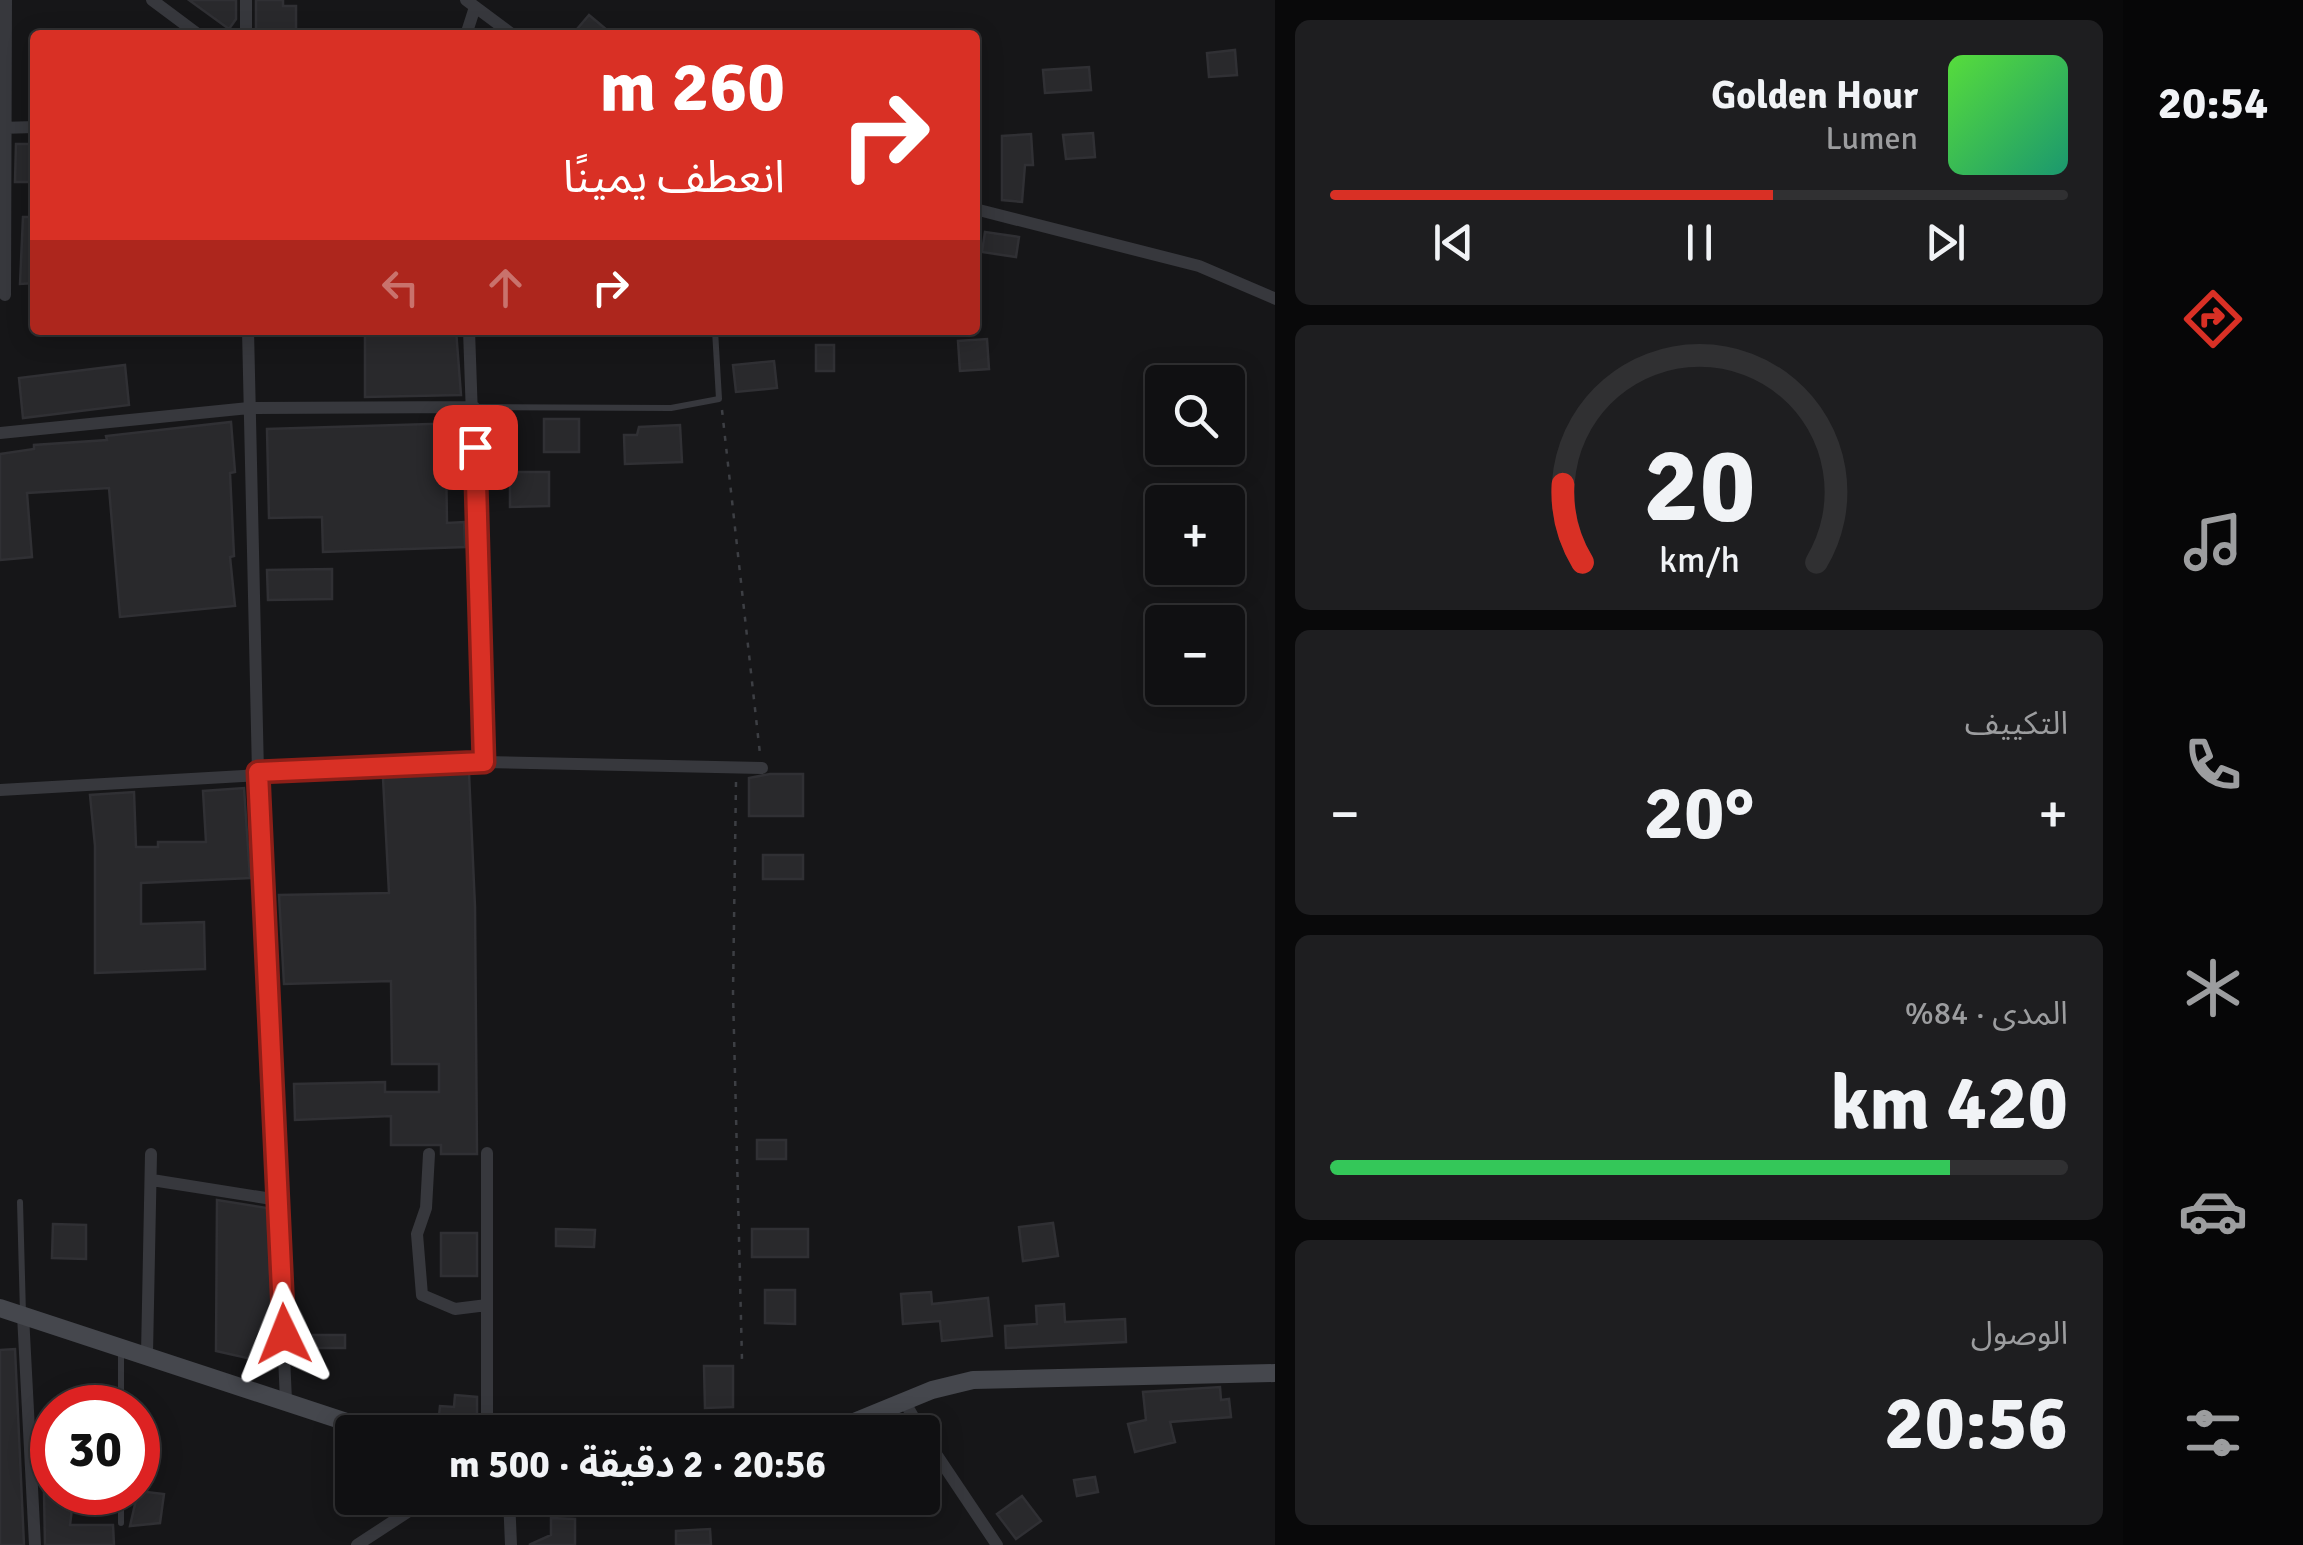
<!DOCTYPE html>
<html lang="ar">
<meta charset="utf-8">
<style>
:root{--surface:#101012;--page:#1e1e20;--text:#f1f3f6;--muted:#9c9d9f;--line:#303032;--accent:#d93025}
body{margin:0;font-family:Signika,"Noto Sans Arabic",sans-serif;background:var(--page);color:var(--text);direction:rtl;height:100vh;display:flex;flex-direction:column;font-size:38px;white-space:nowrap}
*{box-sizing:border-box;margin:0}
p{font-size:32px;color:var(--muted)}
.icon{flex:none;width:55px;height:55px;fill:none;stroke:currentColor;stroke-width:2;stroke-linecap:round;stroke-linejoin:round}
.map{position:relative;flex:1;overflow:hidden;direction:ltr}
.drawer{display:flex;flex-direction:column;gap:20px;padding:20px;background:#09090a;width:848px}
.drawer>*{flex:none}
.top-card{position:absolute;left:30px;top:30px;width:950px;height:305px;border-radius:10px;box-shadow:0 5px 25px #0003,0 0 0 2px var(--line);direction:rtl;background:#d93025;color:#fff;overflow:hidden}
.controls{position:absolute;left:1145px;top:365px;display:grid;gap:20px}
.controls a{display:grid;place-items:center;width:100px;height:100px;border-radius:10px;background:var(--surface);box-shadow:0 5px 25px #0003,0 0 0 2px var(--line);font-size:50px}
.speed{position:absolute;left:30px;top:1385px;display:flex;gap:20px;font-size:50px;font-weight:700;text-align:center}
.speed>*{display:grid;place-content:center;width:130px;height:130px;border-radius:50%;background:var(--surface);box-shadow:0 5px 25px #0003,0 0 0 2px var(--line);line-height:1}
.speed .limit{border:15px solid #d22;background:#fff;color:#111}
.pin{position:absolute;display:grid;place-items:center;width:85px;height:85px;color:#fff;margin:-42px;border-radius:20px;box-shadow:0 5px 15px #0006}
.me{position:absolute;width:110px;margin:-55px;rotate:358deg;stroke-linejoin:round;filter:drop-shadow(0 0 8px #0008)}
.turn{display:flex;align-items:center;gap:35px;height:210px;padding:0 30px;font-size:45px}
.turn .icon{width:130px;height:130px;stroke-width:2.5}
.turn b{display:block;font-size:70px;line-height:85px}
.lanes{display:flex;align-items:center;height:95px;padding:0 30px;background:#0003;justify-content:center;gap:50px;direction:ltr}
.lanes .off{opacity:.35}
.big{font-size:75px;font-weight:700;line-height:1.1}
.drawer .widget{flex:1;display:flex;flex-direction:column;justify-content:center;gap:15px;min-width:0;padding:0 35px;border-radius:15px;background:var(--page)}
.drawer .dial{align-items:center;gap:0}
.dial svg{height:260px;overflow:visible;fill:none;stroke:var(--line);stroke-width:7;stroke-linecap:round;text-anchor:middle}
.dial text{fill:var(--text);stroke:none}
.song{display:flex;align-items:center;gap:30px}
.cover{width:120px;height:120px;border-radius:15px;background:linear-gradient(135deg,hsl(110 70% 55%),hsl(160 70% 35%))}
.played{height:10px;border-radius:5px;background:linear-gradient(90deg,var(--accent) 60%,var(--line) 60%)}
.keys{display:flex;justify-content:space-around;direction:ltr}
.heat{display:flex;justify-content:space-between;align-items:center;font-size:55px;direction:ltr}
.charge{height:15px;border-radius:8px;background:linear-gradient(90deg,#34c759 84%,var(--line) 0)}
.trip{position:absolute;left:335px;top:1415px;width:605px;height:100px;border-radius:10px;background:var(--surface);box-shadow:0 5px 25px #0003,0 0 0 2px var(--line);font-weight:700;line-height:100px;text-align:center;direction:rtl}
main{display:flex;flex:1;min-height:0}
.tabs{display:flex;flex-direction:column;width:180px;justify-content:space-around;align-items:center;background:#060607;color:var(--muted)}
.tabs .icon{width:70px;height:70px}
.tabs .active{color:var(--accent)}
.tabs b{font-size:45px;color:var(--text)}
.map>svg:first-child{display:block}
.building{fill:#29292c;stroke:#303034;stroke-width:2.5}
.lines{fill:none;stroke-linecap:round;stroke-linejoin:round}
.path{stroke:#3d3f44;stroke-width:2.5;stroke-dasharray:5 8;stroke-linecap:butt}
.lane{stroke:#37383d;stroke-width:6}
.street{stroke:#37383d;stroke-width:12}
.secondary{stroke:#45474d;stroke-width:18}
.route-casing{stroke:#8d1f18;stroke-width:25}
.route{stroke:#d93025;stroke-width:18}
</style>
<main>
<nav class="tabs">
<b>20:54</b>
<svg class="icon active" aria-label="directions" viewBox="0 0 24 24"><path d="M12 3l9 9-9 9-9-9zM9 14v-3h6M13 9l2 2-2 2"/></svg>
<svg class="icon" aria-label="music" viewBox="0 0 24 24"><path d="M9 18V5l10-2v13"/><circle cx="6" cy="18" r="3"/><circle cx="16" cy="16" r="3"/></svg>
<svg class="icon" aria-label="phone" viewBox="0 0 24 24"><path d="M5 4h4l2 5-3 2q2 4 5 5l2-3 5 2v4C11 20 4 13 5 4z"/></svg>
<svg class="icon" aria-label="climate" viewBox="0 0 24 24"><path d="M12 3v18M4 7l16 10M4 17L20 7"/></svg>
<svg class="icon" aria-label="car" viewBox="0 0 24 24"><path d="M5 17H2v-5l4-1 3-4h7l3 4 3 1v5h-3M9 17h6M6 11h13"/><circle cx="7" cy="17" r="2"/><circle cx="17" cy="17" r="2"/></svg>
<svg class="icon" aria-label="filters" viewBox="0 0 24 24"><path d="M4 7h16M4 17h16"/><circle cx="9" cy="7" r="2"/><circle cx="15" cy="17" r="2"/></svg>
</nav>
<section class="drawer">
<div class="widget">
<div class="song"><i class="cover"></i><div><b>Golden Hour</b><p>Lumen</p></div></div>
<div class="played"></div>
<div class="keys"><svg class="icon" aria-label="previous" viewBox="0 0 24 24"><path d="M18 5L8 12l10 7zM5 5v14"/></svg><svg class="icon" aria-label="pause" viewBox="0 0 24 24"><path d="M8 5v14M16 5v14"/></svg><svg class="icon" aria-label="next" viewBox="0 0 24 24"><path d="M6 5l10 7-10 7zM19 5v14"/></svg></div>
</div>
<div class="widget dial"><svg viewBox="0 0 100 80">
<path d="M14 69A42 42 0 1 1 86 69"/>
<path d="M14 69A42 42 0 0 1 8 45" stroke="#d93025"/>
<text x="50" y="56" font-size="32" font-weight="700">20</text>
<text x="50" y="72" font-size="11">km/h</text>
</svg></div>
<div class="widget"><p>التكييف</p>
<div class="heat"><a>−</a><b class="big">20°</b><a>+</a></div>
</div>
<div class="widget"><p>المدى · 84%</p><b class="big">420 km</b><div class="charge"></div></div>
<div class="widget"><p>الوصول</p><b class="big">20:56</b></div>
</section>
<div class="map">
<svg width="1276" height="1545" viewBox="0 0 1276 1545">
<rect width="100%" height="100%" fill="#161618"/>
<path class="building" d="M189 0H236V19L229 29Z
M256 0H283V6H296V35H256Z
M589 15 613 35H572Z
M1235 50 1237 75 1209 77 1207 53Z
M1089 67 1091 90 1045 93 1043 70Z
M1093 133 1095 157 1066 159 1063 135Z
M1031 134 1033 165H1025L1022 202 1002 200V136Z
M16 144H35V182H15Z
M23 217H35V283L20 284Z
M985 232 1019 237 1016 257 982 252Z
M365 330H456L461 395 365 397Z
M987 339 989 369 960 371 958 341Z
M816 345H834V371H816Z
M774 361 777 388 736 392 733 365Z
M125 365 129 405 23 418 19 378Z
M544 419H579V452H544Z
M231 422 235 472 230 473 234 556 230 557 235 606 120 617 109 488 27 493 32 557 0 560V454L34 449V445L107 440 106 436Z
M462 423 463 458 446 459 447 523 464 522 465 547 323 552 322 517 269 518 267 429Z
M680 425 682 462 625 464 624 435H637L639 427Z
M510 472H549V506L510 507Z
M332 569V599L268 600 267 570Z
M469 773 475 907 477 1154H441V1145H391V1116L295 1120 294 1084 385 1082V1092H439V1064H392L391 981 284 984 279 895 389 893 383 778Z
M770 774H803V816H749V778Z
M244 788 250 878 141 883V924L204 922 205 969 95 973V846L90 795 134 792 136 847H158V842H206L203 791Z
M763 855H803V879H763Z
M757 1140H786V1159H757Z
M217 1200 267 1208 274 1364 216 1351Z
M1053 1223 1058 1256 1023 1261 1019 1227Z
M53 1224 86 1225V1259L52 1258Z
M556 1229 595 1230 594 1247 556 1246Z
M752 1229H808V1257H752Z
M441 1233H477V1276H441Z
M765 1290H795V1324L765 1323Z
M931 1292 932 1304 988 1298 992 1336 942 1341 940 1321 903 1324 901 1294Z
M1064 1304 1065 1322 1125 1319 1126 1342 1006 1348 1005 1326 1037 1324 1036 1306Z
M303 1335H345V1348H303Z
M15 1349 24 1545H0V1350Z
M704 1366H733V1407L705 1408Z
M1220 1387 1221 1400 1229 1399 1231 1417 1170 1422 1175 1442 1135 1452 1128 1424 1146 1420 1143 1392Z
M455 1395 477 1397V1429L438 1426 440 1406 454 1407Z
M1095 1477 1098 1492 1077 1496 1074 1480Z
M138 1491 164 1494 160 1523 130 1526Z
M44 1492H74L70 1525H113L114 1545H45Z
M1022 1496 1041 1521 1016 1539 997 1514Z
M551 1518 575 1519V1545H529L551 1535Z
M710 1529 711 1545H676V1531Z"/>
<g class="lines">
<path class="path" d="M722 410 760 754
M736 782 733 993 742 1360"/>
<path class="lane" d="M475 407 671 408 719 399 715 330
M20 1202 23 1314
M121 1352V1408
M121 1492V1523"/>
<path class="street" d="M152 0 199 35
M246 0V35
M466 0 513 35
M466 35 475 7
M0 128 35 127
M975 209 1199 266 1276 299
M5 295 6 0
M248 330 258 773 286 1401
M469 330 484 762
M0 433 249 408 474 407
M0 790 484 762 762 768
M487 1153V1432
M429 1154 426 1208 417 1234 422 1295 455 1309 487 1305
M152 1180 278 1200
M23 1315 35 1545
M147 1354 151 1154
M904 1401 922 1432
M922 1433 997 1545
M509 1498 511 1545
M357 1545 429 1498"/>
<path class="secondary" d="M0 1308 377 1432
M747 1432 854 1422 932 1390 973 1380 1276 1373"/>
</g>
<g class="lines">
<g class="route-casing">
<path id="route" d="M284 1334 258 772 484 762 475 447"/>
</g>
<use href="#route" class="route"/>
</g>
</svg>
<div class="controls">
<a><svg class="icon" aria-label="search" viewBox="0 0 24 24"><circle cx="10" cy="10" r="6"/><path d="M15 15l6 6"/></svg></a>
<a>+</a>
<a>−</a>
</div>
<div class="speed"><div class="limit">30</div></div>
<div class="pin" style="left:475px;top:447px;background:#d93025"><svg class="icon" aria-label="arrive" viewBox="0 0 24 24"><path d="M6 21V4h12l-3 4 3 4H6"/></svg></div>
<svg class="me" style="left:284px;top:1334px" viewBox="-20 -20 40 40"><path d="M0-17L14 15 0 8-14 15z" fill="#d93025" stroke="#fff" stroke-width="4"/></svg>
<div class="trip">20:56 · 2 دقيقة · 500 m</div>
<div class="top-card">
<div class="turn"><svg class="icon" aria-label="right" viewBox="0 0 24 24"><path d="M7 20v-9h11M14 6l5 5-5 5"/></svg><div><b>260 m</b>انعطف يمينًا</div></div>
<div class="lanes"><svg class="icon off" aria-label="left" viewBox="0 0 24 24"><path d="M17 20v-9H6M10 6l-5 5 5 5"/></svg><svg class="icon off" aria-label="ahead" viewBox="0 0 24 24"><path d="M12 20V5M6 11l6-6 6 6"/></svg><svg class="icon" aria-label="right" viewBox="0 0 24 24"><path d="M7 20v-9h11M14 6l5 5-5 5"/></svg></div>
</div>
</div>
</main>
